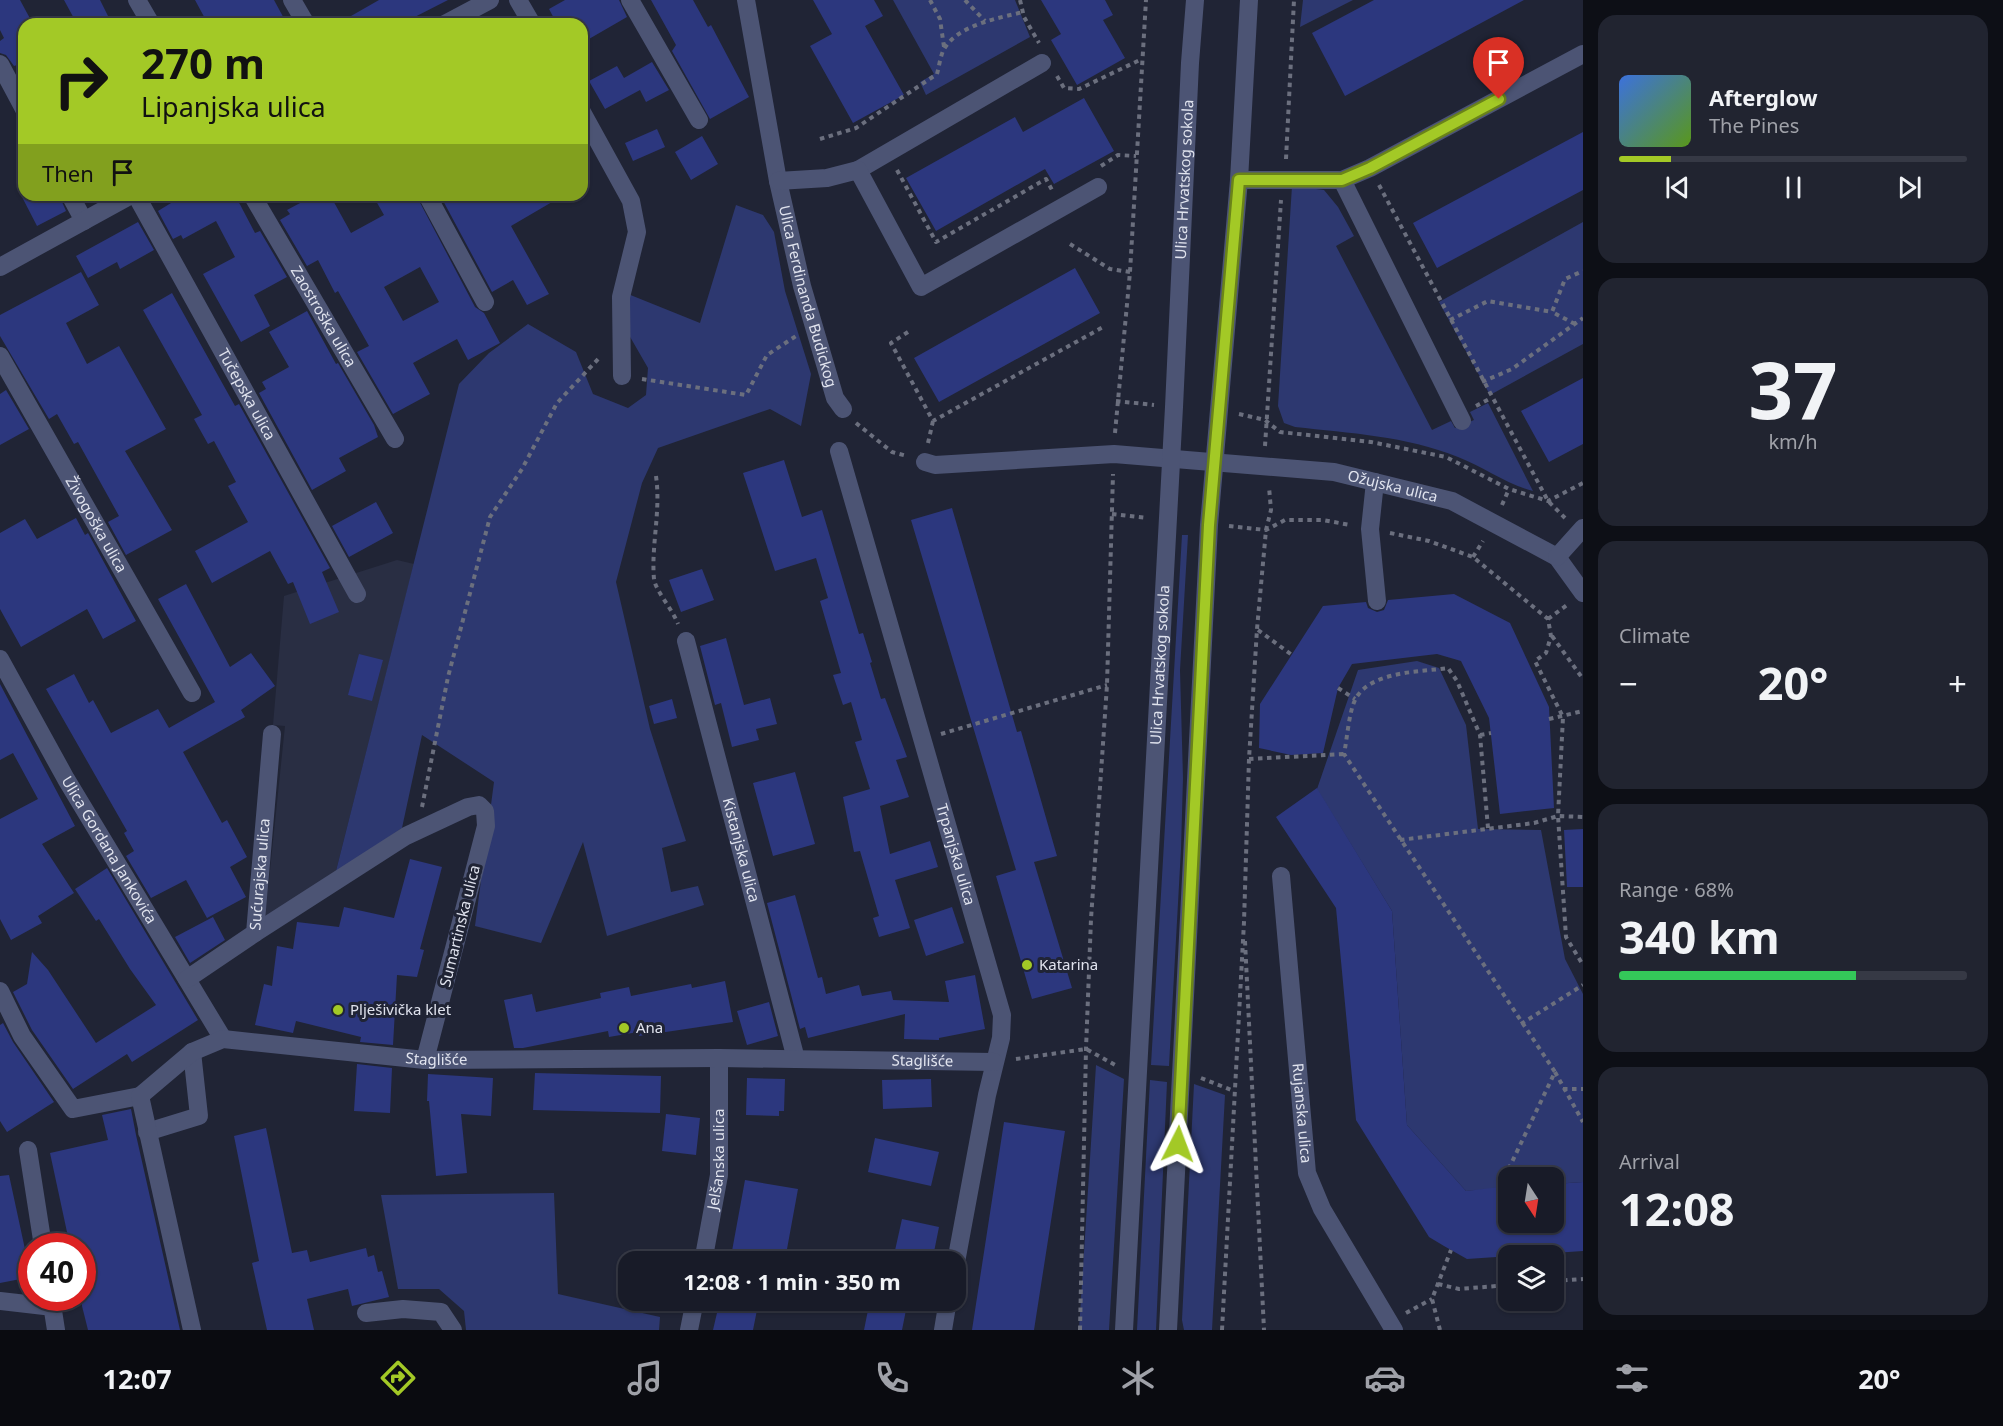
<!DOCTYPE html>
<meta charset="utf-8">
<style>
:root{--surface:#181b28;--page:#212430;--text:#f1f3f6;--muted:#9fa1a8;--line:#363945;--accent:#a3c926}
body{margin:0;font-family:"Noto Sans",sans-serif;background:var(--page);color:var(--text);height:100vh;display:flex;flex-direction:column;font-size:22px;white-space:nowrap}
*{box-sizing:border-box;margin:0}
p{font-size:20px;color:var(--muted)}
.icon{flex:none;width:33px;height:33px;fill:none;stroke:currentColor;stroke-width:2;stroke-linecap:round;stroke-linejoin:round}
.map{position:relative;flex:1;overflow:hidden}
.panel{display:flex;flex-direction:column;gap:15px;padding:15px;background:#0d0f16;width:420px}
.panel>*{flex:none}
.banner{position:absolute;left:18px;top:18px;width:570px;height:183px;border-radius:18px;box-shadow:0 2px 4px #0004,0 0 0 2px var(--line);background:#a3c926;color:#111;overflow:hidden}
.needle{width:39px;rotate:168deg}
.controls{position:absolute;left:1498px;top:1167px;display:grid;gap:12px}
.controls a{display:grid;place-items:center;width:66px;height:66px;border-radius:12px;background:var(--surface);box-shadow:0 2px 4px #0004,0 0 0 2px var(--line);font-size:30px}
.speed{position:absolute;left:18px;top:1233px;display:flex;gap:12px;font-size:30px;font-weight:700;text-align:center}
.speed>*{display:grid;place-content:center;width:78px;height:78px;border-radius:50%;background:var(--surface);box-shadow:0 2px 4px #0004,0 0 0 2px var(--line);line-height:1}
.speed .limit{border:9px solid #d22;background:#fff;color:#111}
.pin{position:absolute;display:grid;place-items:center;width:51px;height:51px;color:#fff;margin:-62px -26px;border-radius:50% 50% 50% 0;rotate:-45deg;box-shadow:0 0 6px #0007}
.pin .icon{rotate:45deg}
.me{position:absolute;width:66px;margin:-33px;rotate:3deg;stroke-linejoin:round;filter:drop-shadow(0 0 4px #0008)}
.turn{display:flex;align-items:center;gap:21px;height:126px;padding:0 24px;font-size:27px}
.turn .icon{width:78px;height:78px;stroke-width:2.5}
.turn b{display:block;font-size:42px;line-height:51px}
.then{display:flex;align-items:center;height:57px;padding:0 24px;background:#0003;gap:12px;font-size:22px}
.big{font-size:45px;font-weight:700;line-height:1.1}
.panel .card{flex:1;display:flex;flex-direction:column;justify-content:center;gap:9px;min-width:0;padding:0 21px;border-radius:18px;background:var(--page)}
.panel .dial{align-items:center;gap:0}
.dial b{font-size:78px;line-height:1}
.song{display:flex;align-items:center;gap:18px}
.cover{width:72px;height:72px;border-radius:9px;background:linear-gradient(135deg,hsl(220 70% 55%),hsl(90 70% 35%))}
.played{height:6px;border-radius:3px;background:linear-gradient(90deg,var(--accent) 15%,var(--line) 15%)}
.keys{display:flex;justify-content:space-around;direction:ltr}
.heat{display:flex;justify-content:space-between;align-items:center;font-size:33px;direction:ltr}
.charge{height:9px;border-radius:4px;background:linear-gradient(90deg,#34c759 68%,var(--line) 0)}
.trip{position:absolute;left:618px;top:1251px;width:348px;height:60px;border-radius:18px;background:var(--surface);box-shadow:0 2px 4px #0004,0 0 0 2px var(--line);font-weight:700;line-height:60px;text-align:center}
.menu{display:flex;height:96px;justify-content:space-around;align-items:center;background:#0a0b10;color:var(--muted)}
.menu .icon{width:42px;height:42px}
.menu .on{color:var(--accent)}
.menu b{font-size:27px;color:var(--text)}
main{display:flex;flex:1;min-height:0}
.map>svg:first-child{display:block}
.built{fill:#292e43}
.green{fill:#2d3870}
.building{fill:#2c377e;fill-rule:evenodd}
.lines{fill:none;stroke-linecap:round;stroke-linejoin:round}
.path{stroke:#6b6f7e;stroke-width:4;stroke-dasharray:4.5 4.5;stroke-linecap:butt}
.minor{stroke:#4c5474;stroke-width:18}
.route-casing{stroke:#6a8319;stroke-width:15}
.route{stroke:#a3c926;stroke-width:10}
.poi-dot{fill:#a3c926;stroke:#202435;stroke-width:2}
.labels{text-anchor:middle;stroke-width:6;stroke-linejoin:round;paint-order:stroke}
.street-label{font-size:15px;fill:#e0e3ee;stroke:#202435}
.poi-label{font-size:15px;fill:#e0e3ee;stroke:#202435;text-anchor:start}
</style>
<main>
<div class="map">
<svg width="1583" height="1330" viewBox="0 0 1583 1330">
<rect width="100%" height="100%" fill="#202435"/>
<path class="built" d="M397 560 414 564 335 875 265 918 285 726 273 725 284 596Z"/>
<path class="green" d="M893 0H1015L1030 37 926 95 920 82 934 74Z
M1303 0H1353L1300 27Z
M1292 186 1324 190 1338 207 1354 236 1336 246 1432 430 1451 421 1455 428 1474 420 1470 412 1488 403 1533 491C1506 484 1484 467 1458 457 1406 436 1349 433 1295 427L1284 423 1278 406Z
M736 205 763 215 774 232 785 291 811 374 801 426 770 409 658 448 642 483 616 582 650 729 686 841 662 848 671 892 698 886 704 905 607 936 583 842 541 943 475 926 494 782 422 735 402 828 335 875 459 384 489 353 528 324 576 352 593 394 628 408 646 395 648 368 629 335 628 294 700 323Z
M1583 222V344L1490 395 1439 302Z
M1182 535H1188L1180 670 1183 778 1181 849 1169 1066 1151 1065Z
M1417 661 1439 668 1466 725 1478 829 1541 830 1565 959 1583 994V1182L1554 1184V1178H1509V1188L1466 1191 1407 1125 1392 911 1317 789 1358 670Z
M1096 1065 1124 1079 1109 1330H1079Z
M1150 1080 1167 1082 1156 1330H1137Z
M1194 1084 1225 1095 1212 1330H1184L1182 1320Z
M554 1193 558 1294 660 1317 659 1330H466L464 1311 439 1289H398L381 1195Z"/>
<path class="building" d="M0 0H20L33 24H24V78L17 65 14 66 6 55 0 53V41L4 38 0 30Z
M64 0H100L112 24H77Z
M195 0H274L287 24H208Z
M379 0H448L401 24H337Z
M565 0H619L627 17 582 43V24H557L549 9Z
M651 0H693L708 27 711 25 749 97 710 119 672 51 676 45Z
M813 0H874L883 16 865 26 904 95 853 123 810 46 832 34Z
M1041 0H1105L1113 15 1103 20 1125 58 1077 85 1051 40 1061 34Z
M1374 0H1524L1345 96 1312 33Z
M652 62 669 90 646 102 640 90 605 109 589 81 617 66 624 78Z
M1084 98 1114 151 1054 184 1045 169 936 231 906 178 1015 117 1023 132Z
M657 129 665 147 633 161 625 143Z
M1583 132V190L1437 268 1413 223Z
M702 136 718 164 691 180 675 152Z
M21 195H59L66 211 37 226Z
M184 195H235L255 233 260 231 287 277 254 295 270 326 241 342 203 274 235 257 216 221 183 239 181 235 173 239 158 211Z
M315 195H330L351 233 384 215 376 201 387 195H416L475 307 484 313 500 343 468 360 457 339 413 363 430 394 393 414 357 352 369 346 338 291 335 293 318 260 307 266 280 220 290 214 287 210ZM420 267 439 302 403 321 384 287Z
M440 195H564L511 226 549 294 527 305 513 280 492 292Z
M138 222 154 250 120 269 117 262 88 278 76 256Z
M1075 268 1100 313 939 402 914 358Z
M81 272 99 305 66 323 87 364 119 346 166 429 125 451 172 530 126 555 108 522 119 516 78 442 74 444 57 414 49 419 0 336V315Z
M172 293 235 406 239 404 330 568 322 572 339 612 310 624 293 582 288 584 270 551 212 583 195 551 248 522 228 486 236 482 214 441 208 444 194 419 202 415 143 310Z
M307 311 336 364 338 363 374 425 378 437 339 458 346 471 312 490 259 393 266 389 262 382 289 367 269 332Z
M1583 378V444L1549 462 1521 411Z
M6 390 29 429 0 445V394Z
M784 460 802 517 822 510 859 634 863 633 872 662 870 663 881 699 885 698 907 757 896 760 909 797 880 806 890 854 930 841 938 867 895 880 910 928 879 937 873 918 879 916 860 851 854 852 843 797 870 789 855 742 862 740 851 702 843 705 833 675 841 673 820 601 828 598 816 558 775 571 743 473Z
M376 502 393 533 349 557 332 526Z
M952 508 1017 732 1021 731 1057 856 1034 862 1072 988 1032 999 996 876 1016 870 911 520Z
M76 518 85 535 88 533 136 621 103 639 87 609 21 647 0 609V533L25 519 37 539Z
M702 569 714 600 681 612 669 580Z
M186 584 230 667 251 653 275 686 241 710 245 717 183 752 222 823 227 820 247 857 230 867 246 897 207 918 186 880 151 898 126 856 134 851 124 833 127 831 46 689 74 674 89 703 93 700 111 733 158 709 169 728 215 702 158 599Z
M1454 594 1510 623 1549 707 1554 808 1500 814 1489 718 1461 661 1437 654 1352 664 1338 688 1323 753 1291 755 1259 748 1260 704 1323 606 1366 602 1368 608 1377 612 1384 610 1388 600Z
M726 638 744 705 770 698 777 724 756 729 759 740 732 747 721 703 715 705 700 646Z
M359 654 383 660 372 701 348 695Z
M0 684 75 826 42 844 74 893 38 916 42 923 11 940 0 919V819L38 799 13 753 0 760Z
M672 699 677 718 654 724 649 706Z
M795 772 815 844 773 856 753 783Z
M1317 788 1392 911 1407 1125 1466 1191 1509 1186V1222H1554V1184L1583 1182V1251L1467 1259 1444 1246 1429 1237 1356 1120 1336 908 1276 817Z
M1583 829V887H1567L1564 830Z
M410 859 442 867 420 949 424 950 417 977 397 975 393 1045 360 1042 361 1037 296 1021 293 1033 255 1025 264 984 272 986 277 946 293 949 297 922 339 927 344 907 394 918Z
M107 868 198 1020 132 1062 127 1054 73 1089 32 1030 13 992 27 984 32 952 48 970 96 1043 156 1005 130 969 99 919 96 921 75 889Z
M795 895 818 978 822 977 826 994 859 985 862 996 891 991 893 1000 949 1002 945 981 975 975 985 1029 939 1038V1040L904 1039 905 1014 808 1038 805 1027 800 1029 767 903Z
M952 907 964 943 926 956 914 920Z
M213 917 225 940 190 963 175 937Z
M725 981 733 1022 639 1036 638 1032 609 1037 608 1031 523 1048H514L504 1000 532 994 536 1012 601 998 600 993 629 987 631 996 691 984 692 988Z
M769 1002 778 1036 747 1045 737 1011Z
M3 1023 13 1042 54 1102 7 1132 0 1121V1025Z
M357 1064 392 1068 390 1113 354 1111Z
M535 1073 661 1076 660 1113 533 1110Z
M428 1074 493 1078 491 1116 461 1114 467 1173 436 1176 429 1101H427Z
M747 1078 785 1079 784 1111H779V1116L746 1115Z
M931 1079 932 1107 883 1109 882 1080Z
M131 1109 136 1135 180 1330H88L82 1306V1246H70L50 1153 108 1140 102 1115Z
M666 1114 700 1118 696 1155 662 1151Z
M1004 1122 1065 1131 1034 1330H972Z
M266 1128 292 1253 307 1250 310 1262 366 1248 368 1257 374 1255 378 1272 382 1271 389 1297 352 1306 348 1289 307 1299 314 1330H267L252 1263 259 1261 234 1136Z
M875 1138 939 1152 931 1186 868 1172Z
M9 1175 31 1277 0 1283V1176Z
M745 1180 798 1189 785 1260 732 1251Z
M902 1219 939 1227 932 1262 894 1255Z
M720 1300 758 1305 753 1330H713Z
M870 1300H908L902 1330H864Z"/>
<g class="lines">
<path class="path" d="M930 0 940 19 944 47
M965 0 985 21
M1020 0 1024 17 1039 43
M1057 76 1064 88 1079 89 1142 59
M820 139 856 128 937 74C939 67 940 58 943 51 956 25 999 18 1023 12
M1286 159 1294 0
M1101 166 1118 155 1136 156
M897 170 936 242 1046 179 1052 190
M1379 185 1548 501 1565 518
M1070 244 1110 269 1130 272
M1450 320 1488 301 1552 312
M1575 324 1552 312 1565 279 1583 271
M908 332 891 343 933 421 1105 326
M642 379 746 395 767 355 796 336
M1482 382 1512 369 1583 318
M1116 401 1154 405
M1476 406 1491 398
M1239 414 1265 420 1280 432 1371 442 1446 457 1509 489 1548 501 1583 483
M856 423 892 452 907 456
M1115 433 1130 272 1146 0
M928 443 933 421
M1265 446 1281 200
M656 476C661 512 651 545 654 579 655 590 673 610 678 624
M1502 505 1509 489
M1112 514 1147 518
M1229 526 1266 530 1285 520H1323L1350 525
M1390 533 1429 541 1473 557 1548 619 1551 636 1546 653 1535 661 1563 717 1558 816 1583 817
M1473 557 1483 541
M1548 619 1567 605
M1258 630 1292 655
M1552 636 1583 679
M1338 688 1355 699
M1549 719 1583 711
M941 734 1107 685
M1480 735 1491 733
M1249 759 1344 754
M422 807 448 677 490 517 522 469 557 403 600 357
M1488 828 1480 735 1457 681 1448 668C1420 672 1372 671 1356 698 1349 710 1347 740 1344 754L1555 1072 1500 1187
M1400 840 1534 823 1558 816 1566 937 1583 965
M1245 941 1264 1330
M1521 1024 1583 985
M1016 1059 1086 1049 1117 1066
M1555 1072 1583 1122
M1201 1078 1234 1091
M1563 1089H1583
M1554 1281 1583 1279
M1438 1284 1459 1289 1509 1285
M1406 1313 1432 1299
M1080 1330 1086 1049 1091 919 1107 685 1113 474
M1222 1330 1244 922 1249 759 1257 629 1266 530 1271 510 1269 487
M1440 1330 1432 1299 1451 1250"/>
<g class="minor">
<path d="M137 0 151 24"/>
<path d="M292 0 306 24"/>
<path d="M518 0 532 24"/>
<path d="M630 0 699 120"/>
<path id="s1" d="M746 0 778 181 802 286 835 398 843 409"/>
<path d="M445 24 490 0"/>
<path d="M0 64 24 109"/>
<path d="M582 112 631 201 637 232 621 297 622 376"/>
<path d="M858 170 1042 63"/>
<path d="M1239 180H1342L1370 168 1583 54"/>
<path d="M1342 180 1462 421"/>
<path d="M778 181 827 178 858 170 921 287 1098 187"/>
<path d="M70 195 84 221"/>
<path id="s2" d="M136 195 357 594"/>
<path id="s3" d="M252 195 395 439"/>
<path d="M427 195 485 302"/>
<path d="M0 267 131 195"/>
<path id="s4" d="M0 356 192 693"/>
<path id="s5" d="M839 451 1002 1015 1001 1038 987 1095 956 1262"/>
<path id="s6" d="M925 462 935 465 1114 454 1334 472 1452 501 1557 557 1583 593"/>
<path d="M1375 482 1370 529 1377 601"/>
<path d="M1557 557 1583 528"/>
<path id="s7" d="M686 641 796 1059"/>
<path id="s8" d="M0 659 66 779 223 1039"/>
<path id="s9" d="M1281 876 1307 1173 1322 1209 1394 1330"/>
<path d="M255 933 406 836 468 807 479 805 485 811 486 826 425 1060"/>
<path id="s10" d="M187 979 255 933 272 734"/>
<path d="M0 991 22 1036 73 1109 140 1096"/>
<path d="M147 1132 199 1116 192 1052"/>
<path d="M28 1150 43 1246"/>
<path id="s11" d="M703 1262 719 1175V1058"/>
<path d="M51 1298 56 1330"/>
<path d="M0 1301 53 1307"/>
<path d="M366 1313 403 1309 441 1312 453 1330"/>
<path id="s12" d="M192 1330 140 1096 192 1052 223 1039 425 1060 719 1058 994 1062"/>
<path d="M689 1330 695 1300"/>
<path d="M943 1330 948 1300"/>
<path id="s13" d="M1124 1330 1174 407 1190 63 1195 0"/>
<path d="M1168 1330 1209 525 1239 180 1249 0"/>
</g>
</g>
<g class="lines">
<g class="route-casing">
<path id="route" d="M1178 1144 1209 525 1239 180H1342L1370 168 1499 99"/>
</g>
<use href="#route" class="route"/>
</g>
<g class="poi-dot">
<circle cx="1027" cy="965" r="6"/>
<circle cx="338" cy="1010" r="6"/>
<circle cx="624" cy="1028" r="6"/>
</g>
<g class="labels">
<g class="street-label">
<text dy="5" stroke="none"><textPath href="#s13" startOffset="1152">Ulica Hrvatskog sokola</textPath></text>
<text dy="5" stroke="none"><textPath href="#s1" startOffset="303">Ulica Ferdinanda Budickog</textPath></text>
<text dy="5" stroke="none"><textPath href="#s3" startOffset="141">Zaostroška ulica</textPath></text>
<text dy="5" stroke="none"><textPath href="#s2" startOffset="228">Tučepska ulica</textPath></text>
<text dy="5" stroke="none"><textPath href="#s6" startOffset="471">Ožujska ulica</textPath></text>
<text dy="5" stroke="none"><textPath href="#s4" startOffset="194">Živogoška ulica</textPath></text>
<text dy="5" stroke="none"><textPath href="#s13" startOffset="666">Ulica Hrvatskog sokola</textPath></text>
<text dy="5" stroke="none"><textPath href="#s8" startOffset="220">Ulica Gordana Jankovića</textPath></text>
<text dy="5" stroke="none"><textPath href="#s7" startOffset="216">Kistanjska ulica</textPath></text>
<text dy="5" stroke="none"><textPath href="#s5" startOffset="420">Trpanjska ulica</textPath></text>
<text dy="5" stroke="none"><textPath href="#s10" startOffset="141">Sućurajska ulica</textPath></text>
<text transform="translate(460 926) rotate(-76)" y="5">Sumartinska ulica</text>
<text dy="5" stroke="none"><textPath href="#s12" startOffset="556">Staglišće</textPath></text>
<text dy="5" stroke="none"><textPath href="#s12" startOffset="1042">Staglišće</textPath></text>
<text dy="5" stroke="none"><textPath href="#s9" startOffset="238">Rujanska ulica</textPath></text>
<text dy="5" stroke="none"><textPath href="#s11" startOffset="104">Jelšanska ulica</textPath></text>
</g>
<g class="poi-label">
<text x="1039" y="970">Katarina</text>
<text x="350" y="1015">Plješivička klet</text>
<text x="636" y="1033">Ana</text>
</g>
</g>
</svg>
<div class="controls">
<a><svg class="needle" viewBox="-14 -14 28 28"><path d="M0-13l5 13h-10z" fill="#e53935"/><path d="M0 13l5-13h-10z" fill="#9fa1a8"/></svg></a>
<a><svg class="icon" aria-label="layers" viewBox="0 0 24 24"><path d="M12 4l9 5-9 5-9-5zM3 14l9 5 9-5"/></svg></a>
</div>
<div class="speed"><div class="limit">40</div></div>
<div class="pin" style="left:1499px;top:99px;background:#d93025"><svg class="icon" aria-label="arrive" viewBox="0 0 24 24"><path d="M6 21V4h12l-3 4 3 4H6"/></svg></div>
<svg class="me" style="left:1178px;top:1144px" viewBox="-20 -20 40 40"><path d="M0-17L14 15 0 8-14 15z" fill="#a3c926" stroke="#fff" stroke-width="4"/></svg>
<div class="trip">12:08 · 1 min · 350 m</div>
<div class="banner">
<div class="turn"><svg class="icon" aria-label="right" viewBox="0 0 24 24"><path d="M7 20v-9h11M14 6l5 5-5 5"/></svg><div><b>270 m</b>Lipanjska ulica</div></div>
<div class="then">Then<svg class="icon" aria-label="arrive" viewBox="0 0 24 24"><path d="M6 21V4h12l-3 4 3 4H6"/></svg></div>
</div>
</div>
<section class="panel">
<div class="card">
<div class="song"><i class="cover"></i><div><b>Afterglow</b><p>The Pines</p></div></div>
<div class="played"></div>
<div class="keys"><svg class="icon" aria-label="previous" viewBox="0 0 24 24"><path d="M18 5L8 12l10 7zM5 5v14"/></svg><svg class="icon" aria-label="pause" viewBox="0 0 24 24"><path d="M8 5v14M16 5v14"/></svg><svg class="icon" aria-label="next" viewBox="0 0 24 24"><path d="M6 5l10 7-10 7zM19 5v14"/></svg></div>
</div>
<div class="card dial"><b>37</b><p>km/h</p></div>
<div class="card"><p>Climate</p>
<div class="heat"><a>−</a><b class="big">20°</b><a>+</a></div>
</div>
<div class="card"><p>Range · 68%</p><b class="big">340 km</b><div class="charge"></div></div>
<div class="card"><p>Arrival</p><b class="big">12:08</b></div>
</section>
</main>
<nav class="menu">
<b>12:07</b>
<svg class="icon on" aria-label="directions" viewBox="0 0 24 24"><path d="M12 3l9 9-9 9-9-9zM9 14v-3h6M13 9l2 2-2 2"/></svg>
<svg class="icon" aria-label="music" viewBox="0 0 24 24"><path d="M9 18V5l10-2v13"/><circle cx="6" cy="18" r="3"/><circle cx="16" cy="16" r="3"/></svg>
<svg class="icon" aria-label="phone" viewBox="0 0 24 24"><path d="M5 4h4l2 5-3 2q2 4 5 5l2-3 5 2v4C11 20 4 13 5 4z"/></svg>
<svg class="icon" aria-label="climate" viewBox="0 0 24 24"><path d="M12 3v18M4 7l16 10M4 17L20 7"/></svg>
<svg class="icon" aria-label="car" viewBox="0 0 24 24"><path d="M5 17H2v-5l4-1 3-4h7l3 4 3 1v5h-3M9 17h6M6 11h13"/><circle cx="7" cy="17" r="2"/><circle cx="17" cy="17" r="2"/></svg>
<svg class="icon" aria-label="filters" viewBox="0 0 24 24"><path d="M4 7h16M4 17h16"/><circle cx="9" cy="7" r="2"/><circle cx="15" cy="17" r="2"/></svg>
<b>20°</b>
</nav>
